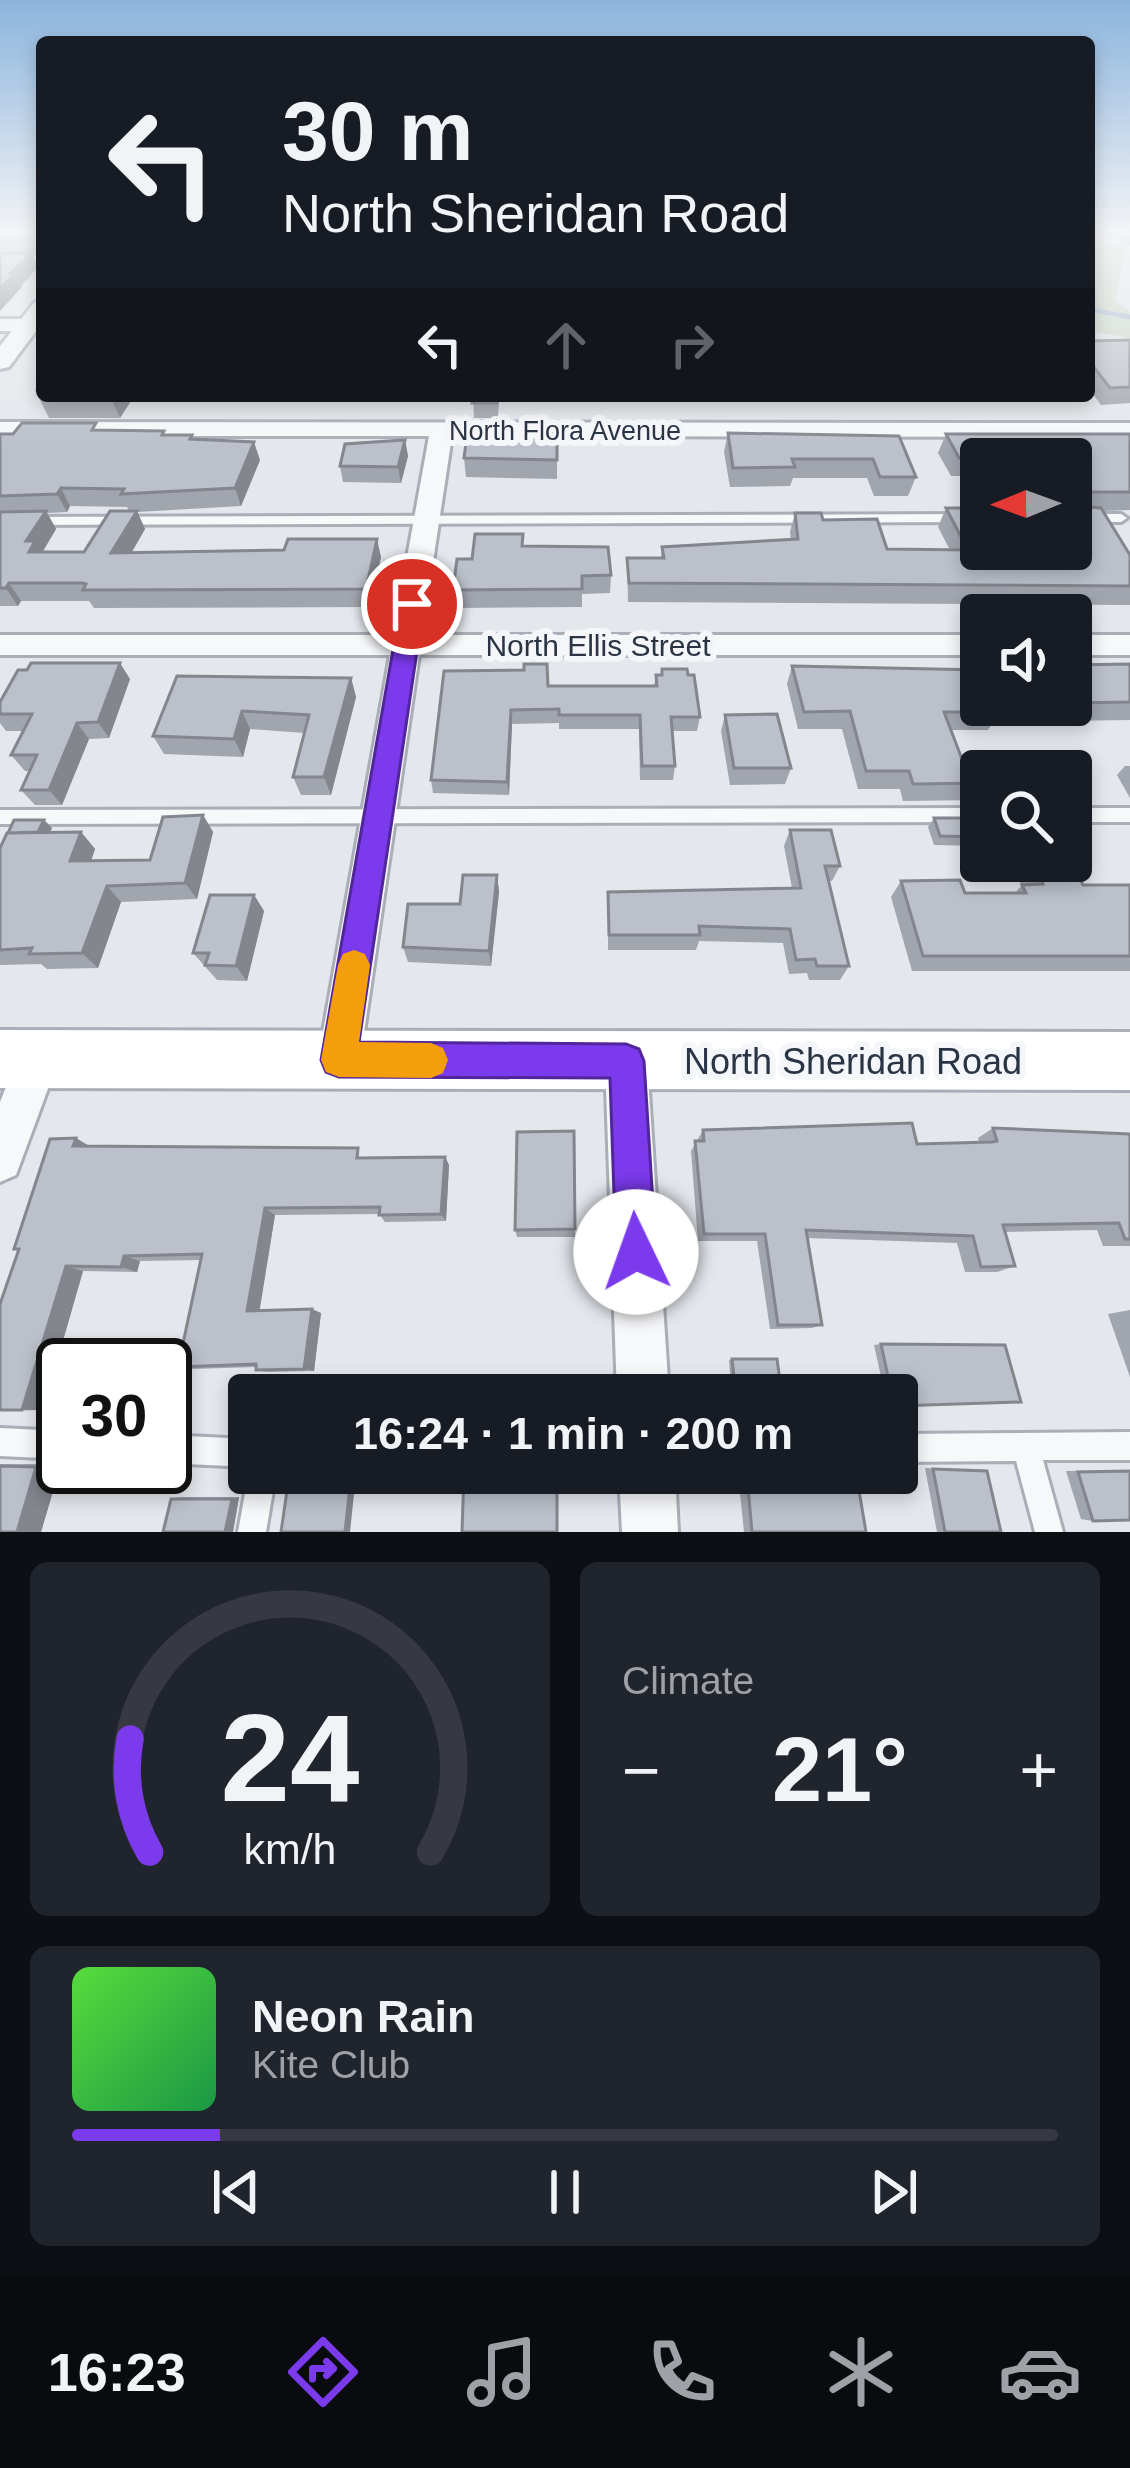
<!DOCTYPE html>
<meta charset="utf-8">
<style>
:root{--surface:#171b24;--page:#20242c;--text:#f1f3f6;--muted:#9ea1a6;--line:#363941;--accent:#7c3aed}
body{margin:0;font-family:Arial,sans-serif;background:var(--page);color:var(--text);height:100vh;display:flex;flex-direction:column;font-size:45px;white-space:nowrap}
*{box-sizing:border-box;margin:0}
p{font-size:39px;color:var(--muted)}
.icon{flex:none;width:66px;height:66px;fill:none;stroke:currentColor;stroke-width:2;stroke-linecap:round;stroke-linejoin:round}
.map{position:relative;height:1532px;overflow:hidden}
.side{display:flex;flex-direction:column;gap:30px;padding:30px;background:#0d0f14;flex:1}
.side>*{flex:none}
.top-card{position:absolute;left:36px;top:36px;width:1059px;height:366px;border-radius:12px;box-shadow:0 6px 18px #0003;background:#171b24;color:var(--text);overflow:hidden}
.needle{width:78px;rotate:269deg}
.tools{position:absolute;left:960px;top:438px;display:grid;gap:24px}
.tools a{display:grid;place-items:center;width:132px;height:132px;border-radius:12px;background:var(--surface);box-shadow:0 6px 18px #0003;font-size:60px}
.speed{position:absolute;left:36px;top:1338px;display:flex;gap:24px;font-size:60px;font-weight:700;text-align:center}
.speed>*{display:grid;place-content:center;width:156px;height:156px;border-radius:50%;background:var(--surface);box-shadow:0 6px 18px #0003;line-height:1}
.speed .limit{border:6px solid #111;border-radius:18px;background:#fff;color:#111}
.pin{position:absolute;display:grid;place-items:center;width:102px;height:102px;color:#fff;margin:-51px;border:6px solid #fff;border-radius:50%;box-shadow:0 3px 12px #0007}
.me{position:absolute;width:132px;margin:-66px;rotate:357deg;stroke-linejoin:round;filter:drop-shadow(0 0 9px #0008)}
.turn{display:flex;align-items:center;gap:42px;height:252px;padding:0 48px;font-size:54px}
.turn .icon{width:156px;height:156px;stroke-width:2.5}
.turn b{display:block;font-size:84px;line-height:102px}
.lanes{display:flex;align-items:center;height:114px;padding:0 48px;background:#0003;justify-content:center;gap:60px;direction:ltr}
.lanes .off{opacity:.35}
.big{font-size:90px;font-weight:800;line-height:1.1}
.side .widget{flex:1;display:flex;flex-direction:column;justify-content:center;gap:18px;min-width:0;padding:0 42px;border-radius:18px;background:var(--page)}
.side .dial{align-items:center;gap:0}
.dial svg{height:312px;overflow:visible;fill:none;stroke:var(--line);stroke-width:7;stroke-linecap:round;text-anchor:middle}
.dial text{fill:var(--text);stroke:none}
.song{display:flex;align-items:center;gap:36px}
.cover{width:144px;height:144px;border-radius:18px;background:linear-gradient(135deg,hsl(110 70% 55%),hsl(140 70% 35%))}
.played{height:12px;border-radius:6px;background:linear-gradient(90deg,var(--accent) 15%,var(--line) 15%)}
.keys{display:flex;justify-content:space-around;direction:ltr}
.heat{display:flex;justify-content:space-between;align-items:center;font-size:66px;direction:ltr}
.side .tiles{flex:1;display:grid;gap:30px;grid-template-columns:1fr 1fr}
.widget:last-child{grid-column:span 2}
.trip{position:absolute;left:228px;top:1374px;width:690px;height:120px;border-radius:12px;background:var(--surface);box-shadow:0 6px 18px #0003;font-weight:800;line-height:120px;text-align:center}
.menu{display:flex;height:192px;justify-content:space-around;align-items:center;background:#090b0e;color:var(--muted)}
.menu .icon{width:84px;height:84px}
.menu .active{color:var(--accent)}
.menu b{font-size:54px;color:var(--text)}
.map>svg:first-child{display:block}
.green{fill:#c9d6c5}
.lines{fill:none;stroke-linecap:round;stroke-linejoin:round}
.stream{stroke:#9fb4cc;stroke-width:4.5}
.service-casing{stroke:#a9aeb7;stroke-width:6}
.minor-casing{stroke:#a9aeb7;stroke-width:6}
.tertiary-casing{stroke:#a9aeb7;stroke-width:6}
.secondary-casing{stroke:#a9aeb7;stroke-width:6}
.service{fill:#f7f8fa;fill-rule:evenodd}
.minor{fill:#f7f8fa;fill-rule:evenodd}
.tertiary{fill:#f7f8fa;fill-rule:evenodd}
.secondary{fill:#fff;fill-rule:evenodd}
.wall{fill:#a1a5ae;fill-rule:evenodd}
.shaded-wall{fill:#83868d}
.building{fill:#bbc0ca;stroke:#83868d;stroke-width:3}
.route{fill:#7c3aed;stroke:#51269a;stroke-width:3}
.slow{fill:#f59e0b}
.labels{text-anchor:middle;stroke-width:12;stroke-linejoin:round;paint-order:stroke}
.far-street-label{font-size:27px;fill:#2b3445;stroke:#f4f6f9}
.street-label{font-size:30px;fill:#2b3445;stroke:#f4f6f9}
.near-street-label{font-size:36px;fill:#2b3445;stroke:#f4f6f9}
</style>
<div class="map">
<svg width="1130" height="1532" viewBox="0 0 1130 1532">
<rect width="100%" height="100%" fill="#e4e7ec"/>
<path class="green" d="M1127 244 1115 300 1130 312V338L1089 331V246Z"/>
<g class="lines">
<path class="stream" d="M1089 309 1130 317"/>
<g class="service-casing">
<path id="service" d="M42 256V262L0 264V258Z
M981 514V522L0 525V517Z
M1071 514H1121L1127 518 1121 522H1071Z
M981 808V822L0 824V810Z
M1071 808H1130V822H1071Z
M0 1428 63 1431V1459L0 1456Z
M1130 1432V1460H1043L1063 1532H1035L1016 1461 897 1462V1434Z
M165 1435 249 1439V1467L165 1463Z
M249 1471 276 1473 266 1532H238Z"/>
</g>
<g class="minor-casing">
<path id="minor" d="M0 319H27L37 325 27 331H0Z
M0 422 1130 423V437L452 436 422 635H981V655H419L360 1060 354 1075 339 1081 324 1075 318 1060 390 655H0V635H393L429 436H0Z
M1071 635H1130V655H1071Z
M38 1038 53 1044 59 1059 16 1175 0 1182V1102L23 1044Z
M626 1040 641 1046 647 1061 669 1395H617L605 1061 611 1046Z
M619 1473H675L678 1532H622Z"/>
</g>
<g class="tertiary-casing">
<path id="tertiary" d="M42 301V323L9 367 0 369V346L34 303Z"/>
</g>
<g class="secondary-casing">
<path id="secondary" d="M0 1030 1130 1032V1090L0 1088Z"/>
</g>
<use href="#service" class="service"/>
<use href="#minor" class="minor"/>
<use href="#tertiary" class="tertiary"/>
<use href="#secondary" class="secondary"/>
</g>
<path class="wall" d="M0 233H42V254H32L38 267 0 311Z
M1105 233H1130V246Z
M1130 340V403L1101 405 1089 389V341Z
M42 381V396H134L120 418H49L35 390Z
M473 396H522L521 402H499L498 418H474Z
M771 396H905L771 397Z
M100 430 166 435 194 439 260 460 241 506 137 512 145 529 131 553 381 557 370 607 94 608 89 601H21L18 606H0V434ZM70 506 127 507 129 511 84 552H42L56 529 47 513 67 512Z
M496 433H557V479L466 477 464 458Z
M728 433 899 436 916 477 908 496H874L867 478H793L790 486 730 487 724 452Z
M946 434H1130V510L1103 511 1130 555V605L628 602 627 558H661L662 547 791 540 790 532 795 513 823 520 887 549 950 550 938 527 946 508H976L960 476H951L938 453ZM981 459 1071 549H981Z
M405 440 408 456 401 483 343 482 340 466Z
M523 534V546L611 575 610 593 582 594V607L455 608 453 590 472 559Z
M1130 664V720L993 722 988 730H951L962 759 981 771V800L903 801 900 789H858L842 729H798L787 684 792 666 981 705H1071V665Z
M662 669 700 717 697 731H672L675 766 673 780H640L639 729H559V723L512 724 509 795 433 793 431 780 444 671 548 686H654L656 675H661Z
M351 678 356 697 331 795H301L293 777 304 733 250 729 243 757 164 754 153 736Z
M130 679 109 738 89 739 62 805H35L21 790 30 771H25L11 755 24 731H6L0 723V702Z
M725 715 791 768 785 784 730 785 721 731Z
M1125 766H1130V798L1117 775Z
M203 815 213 832 197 899 121 902 98 968 47 969 41 964 0 965V848L44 820 52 828 50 832H81L95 849 91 861 150 860Z
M934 818H980L981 846 934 845 928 827Z
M790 830 840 866 832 881H829L849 966 840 980H809L807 973 789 974 783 943 699 941 696 950H608V892L792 888 784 846Z
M1035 865 1083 885H1130V971H912L891 897 901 881 965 893H1015L1022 885 1020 882Z
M497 875 499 892 491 966 408 962 403 947Z
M254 895 264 911 247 981 217 980 193 953Z
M993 1128 1130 1134V1246H1103L1097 1230 1005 1232 1015 1266 997 1272H965L957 1243 807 1238 822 1325 812 1328 770 1329 757 1241H698L691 1151 703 1130 917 1144 979 1142 978 1138Z
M574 1131 575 1237H517L515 1230Z
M91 1147 364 1158 445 1157 449 1165 446 1221 385 1222 379 1214 275 1215 259 1311 321 1313 314 1371 267 1372 256 1370V1367L192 1369 178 1367 201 1260 140 1261 137 1272 83 1271 43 1410 0 1411 18 1251 14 1249Z
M1130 1310V1377L1108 1314Z
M881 1344 897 1395H885L874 1345Z
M732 1359 782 1395H732L729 1360Z
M0 1464H61L41 1532H0Z
M925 1468 987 1471 1001 1532H937Z
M1118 1470 1130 1471 1093 1521 1081 1519 1066 1471Z
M755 1473H856L866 1532H744L739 1483 756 1484Z
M180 1497H239L233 1532H163L171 1499Z"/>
<path class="shaded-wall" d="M32 253 38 267 21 285 22 287 0 311V289L11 273Z
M110 396H134L120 418Z
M405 440 408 456 401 483 398 467Z
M254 442 260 460 241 506 235 488Z
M61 488 70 506 67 512 57 494Z
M46 511 56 529 42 553 29 552 26 541Z
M137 511 145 529 121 571 111 553Z
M377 539 381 557 370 607 366 589Z
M9 583 21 601 18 606 6 588Z
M120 663 130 679 109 738 98 722Z
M351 678 356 697 331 795 324 777Z
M511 710 512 724 509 795 507 782Z
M242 711 250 729 243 757 234 739Z
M77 723 89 739 62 805 49 790Z
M203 815 213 832 197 899 185 883Z
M44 820 52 828 42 849 34 840Z
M81 832 95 849 85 878 70 861Z
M497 875 499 892 491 966 489 951Z
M107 886 121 902 98 968 82 953Z
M254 895 264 911 247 981 236 966Z
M76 1138 91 1147 73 1146Z
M445 1157 449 1165 446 1221 441 1214Z
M265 1208 275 1215 259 1314 247 1311Z
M124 1256 140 1261 137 1272 121 1267Z
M66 1266 83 1271 43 1410H22Z
M312 1309 321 1313 314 1371 304 1369Z
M61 1464 41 1532H17L36 1467Z
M356 1475 350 1532H345L351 1477Z
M239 1497 233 1532H225L232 1499Z"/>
<path class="building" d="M0 233H42V238L39 240 0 241Z
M32 253 11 273H15L0 289V254Z
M1130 340V387L1110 388 1089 361V341Z
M473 396H498L497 403H472Z
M469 421 495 422 494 433H557V460L464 458Z
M22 423H96L92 430 164 431 162 435H192L190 439 254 442 235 488 121 494 124 489 61 488 57 494 0 496V434H13Z
M728 433 899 436 916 477H880L873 459H792L795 467 733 468Z
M946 434H1130V492H1078V506L1101 508 1130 555V586L629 583 627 558H664L662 547 798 539 795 513H821L823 520 877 519 887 549 968 550 946 508H981V549H1071V459H981V482L968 458H959Z
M405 440 398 467 340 466 345 444Z
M46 511 26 541H35L29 552H84L110 511H137L111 553 284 550 288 539H377L366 589 83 590 86 584 82 583H9L6 588H0V512Z
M475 534H523L522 546 608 547 611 575 582 576V589L453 590 457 559H472Z
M31 663H120L98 722 77 723 49 790H21L37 755H11L32 714H0V702L18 670H27Z
M524 664H547L548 686H657L656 675H662V669H687L688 675H694L700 717H671L675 766H642L640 715H559V709L511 710 507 782 431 780 444 671 524 670Z
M1130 664V702L1071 703V665Z
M792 666 981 670V705H996L999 712H944L962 759H993L998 771H981V783L913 784 909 771H866L850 711 804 712Z
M177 676 351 678 324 777H293L309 715 242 711 234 739 153 736Z
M777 714 791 768H734L725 715Z
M203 815 185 883 107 886 82 953 29 954 32 948 0 950V848L7 833 81 832 70 861 150 860 163 817Z
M934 818H980L981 837 940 836Z
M14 820H44L38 832 8 833Z
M790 830H831L840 866H825L849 966H817L815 959 796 960 790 929 699 926 700 935H609L608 892 801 888Z
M1035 865H1074L1083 885H1130V956H923L901 881 960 880 965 893H1026L1022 885 1043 884Z
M463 875H497L489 951 403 947 408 904H460Z
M210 895H254L236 966 205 965 209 953H193Z
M912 1123 917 1144 992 1142 997 1141 993 1128 1130 1134V1239H1125L1119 1223 1003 1225 1015 1266 981 1267 973 1236 806 1230 822 1325H778L765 1234H704L695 1141H704L703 1130Z
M574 1131 575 1229 515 1230 517 1132Z
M76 1138 73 1146 358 1148 357 1158 445 1157 441 1214 379 1215 380 1207 265 1208 247 1311 312 1309 304 1369 256 1370V1364L178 1367 202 1254 124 1256 121 1267 66 1266 22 1410H0V1304L19 1249H14L50 1139Z
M881 1344 1005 1345 1021 1402 897 1406V1395H892Z
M732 1359H777L782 1395H736Z
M0 1466 36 1467 17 1532H0Z
M933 1469 987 1471 1001 1532H945Z
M1130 1471V1520L1093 1521 1078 1472Z
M464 1473H557V1532H462Z
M764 1473H856L866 1532H752L748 1487H766Z
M289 1477H351L345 1532H281Z
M171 1499H232L225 1532H163Z"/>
<linearGradient id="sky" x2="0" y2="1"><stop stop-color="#8bb4dd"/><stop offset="0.52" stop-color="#f3f4f6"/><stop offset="1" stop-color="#f3f4f6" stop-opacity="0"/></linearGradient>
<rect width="1130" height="447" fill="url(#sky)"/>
<path class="route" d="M412 596 424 604 359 1042 626 1044 639 1049 644 1061 656 1252 650 1266 636 1272 622 1266 616 1252 610 1078 339 1077 326 1072 321 1060 401 604Z"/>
<path class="slow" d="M354 950 365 954 370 965 359 1042 431 1043 443 1048 448 1060 443 1073 431 1078 339 1077 326 1072 321 1060 338 965 343 954Z"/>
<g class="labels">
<g class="far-street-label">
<text x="565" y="440">North Flora Avenue</text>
</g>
<g class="street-label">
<text x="598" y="656">North Ellis Street</text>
</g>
<g class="near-street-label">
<text x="853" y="1074">North Sheridan Road</text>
</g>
</g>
</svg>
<div class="tools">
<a><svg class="needle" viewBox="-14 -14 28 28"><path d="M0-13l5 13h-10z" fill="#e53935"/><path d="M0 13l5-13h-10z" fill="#9ea1a6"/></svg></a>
<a><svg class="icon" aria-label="sound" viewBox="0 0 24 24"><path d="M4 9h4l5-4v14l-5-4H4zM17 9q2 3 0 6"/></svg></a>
<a><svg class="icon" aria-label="search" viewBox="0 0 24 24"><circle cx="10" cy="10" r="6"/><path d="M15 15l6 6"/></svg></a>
</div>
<div class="speed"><div class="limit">30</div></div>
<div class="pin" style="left:412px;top:604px;background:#d93025"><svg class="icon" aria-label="arrive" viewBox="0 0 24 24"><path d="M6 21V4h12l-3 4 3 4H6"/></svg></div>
<svg class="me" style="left:636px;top:1252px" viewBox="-20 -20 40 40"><circle r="19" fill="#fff"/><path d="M0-13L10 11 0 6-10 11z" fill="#7c3aed"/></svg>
<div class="trip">16:24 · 1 min · 200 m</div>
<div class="top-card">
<div class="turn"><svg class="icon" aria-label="left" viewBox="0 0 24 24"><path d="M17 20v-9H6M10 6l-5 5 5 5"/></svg><div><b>30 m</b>North Sheridan Road</div></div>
<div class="lanes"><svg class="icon" aria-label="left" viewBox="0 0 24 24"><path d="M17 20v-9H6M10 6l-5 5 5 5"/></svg><svg class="icon off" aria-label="ahead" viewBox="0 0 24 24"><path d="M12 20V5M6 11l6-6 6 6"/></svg><svg class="icon off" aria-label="right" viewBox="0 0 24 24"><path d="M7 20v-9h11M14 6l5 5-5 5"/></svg></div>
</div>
</div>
<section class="side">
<div class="tiles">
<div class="widget dial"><svg viewBox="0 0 100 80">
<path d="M14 69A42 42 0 1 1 86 69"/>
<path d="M14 69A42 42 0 0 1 9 40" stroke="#7c3aed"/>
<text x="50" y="56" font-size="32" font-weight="700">24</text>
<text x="50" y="72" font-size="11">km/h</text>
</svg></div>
<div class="widget"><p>Climate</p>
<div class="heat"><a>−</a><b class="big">21°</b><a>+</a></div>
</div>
<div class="widget">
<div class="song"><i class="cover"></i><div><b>Neon Rain</b><p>Kite Club</p></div></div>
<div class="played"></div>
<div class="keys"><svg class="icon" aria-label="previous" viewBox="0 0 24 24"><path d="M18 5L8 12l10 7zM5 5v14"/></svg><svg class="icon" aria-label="pause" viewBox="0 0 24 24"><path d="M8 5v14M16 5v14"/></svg><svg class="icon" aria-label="next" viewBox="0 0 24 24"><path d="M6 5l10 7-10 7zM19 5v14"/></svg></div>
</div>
</div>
</section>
<nav class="menu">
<b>16:23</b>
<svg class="icon active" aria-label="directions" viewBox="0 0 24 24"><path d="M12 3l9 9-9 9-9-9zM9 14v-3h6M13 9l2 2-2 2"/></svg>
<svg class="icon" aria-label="music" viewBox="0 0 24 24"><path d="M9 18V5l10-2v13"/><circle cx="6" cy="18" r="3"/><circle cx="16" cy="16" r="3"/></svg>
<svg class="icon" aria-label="phone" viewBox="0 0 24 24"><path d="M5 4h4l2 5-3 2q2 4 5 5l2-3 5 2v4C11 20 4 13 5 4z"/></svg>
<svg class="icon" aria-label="climate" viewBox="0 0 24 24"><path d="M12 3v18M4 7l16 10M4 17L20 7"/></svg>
<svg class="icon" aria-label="car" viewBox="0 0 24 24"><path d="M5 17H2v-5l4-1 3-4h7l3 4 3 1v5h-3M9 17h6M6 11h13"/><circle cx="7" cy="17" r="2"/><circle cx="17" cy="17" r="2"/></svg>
</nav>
